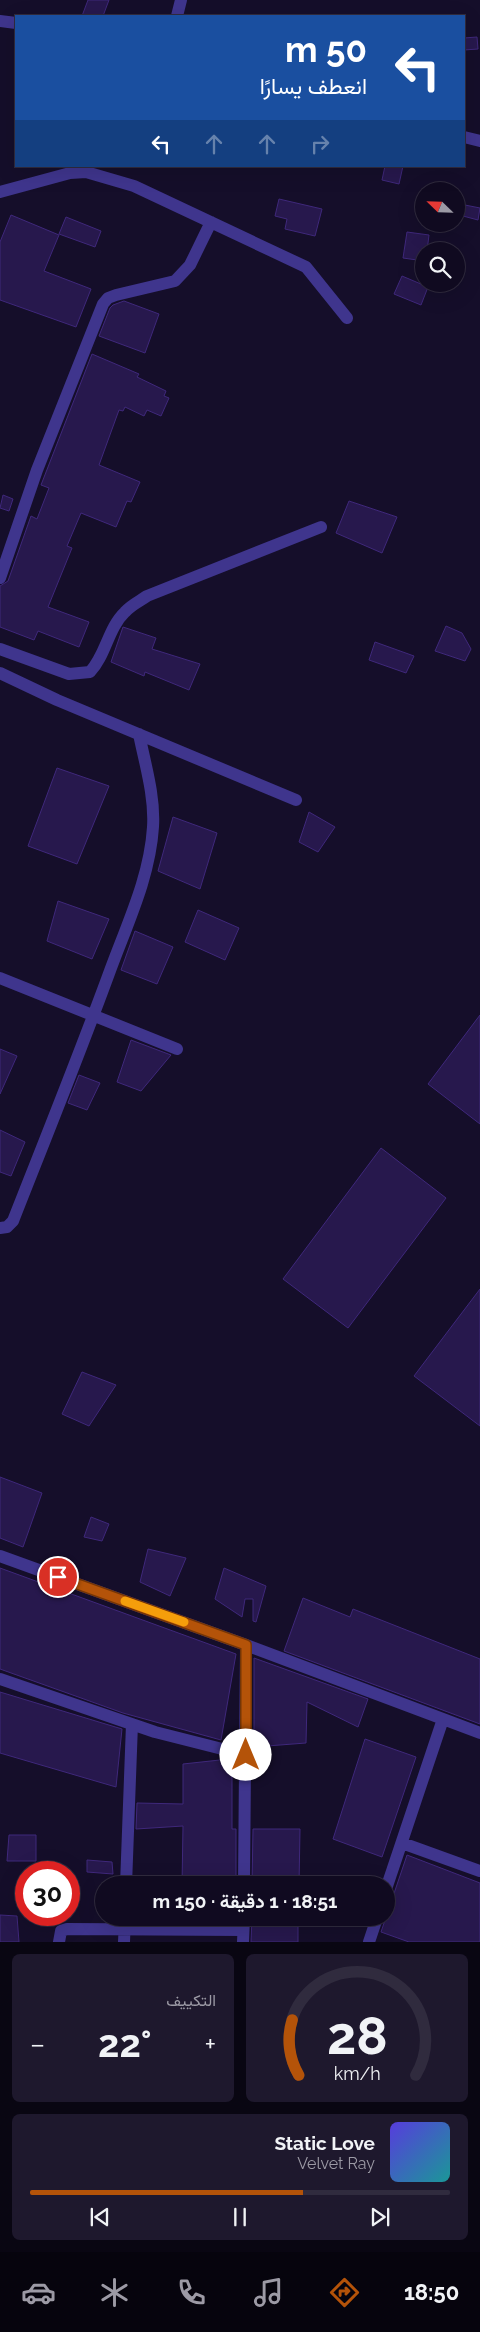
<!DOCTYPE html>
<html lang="ar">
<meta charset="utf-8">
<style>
:root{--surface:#100a20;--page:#1e182d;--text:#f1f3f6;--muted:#9c9aa5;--line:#302b3e;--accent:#b45309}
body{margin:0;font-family:Raleway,Vazirmatn,sans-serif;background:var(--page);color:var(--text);direction:rtl;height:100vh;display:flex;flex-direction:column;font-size:19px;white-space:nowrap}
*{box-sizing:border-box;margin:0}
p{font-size:16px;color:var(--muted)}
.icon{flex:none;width:28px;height:28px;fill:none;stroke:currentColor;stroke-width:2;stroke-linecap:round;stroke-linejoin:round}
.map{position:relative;height:1942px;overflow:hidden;direction:ltr}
.side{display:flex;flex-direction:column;gap:12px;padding:12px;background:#090612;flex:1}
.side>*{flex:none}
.top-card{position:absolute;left:15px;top:15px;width:450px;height:152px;border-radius:0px;box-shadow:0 5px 20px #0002,0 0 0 1px var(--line);direction:rtl;background:#1a4fa0;color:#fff;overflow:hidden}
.needle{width:32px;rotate:293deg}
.buttons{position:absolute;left:415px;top:182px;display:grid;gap:10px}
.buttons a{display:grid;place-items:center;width:50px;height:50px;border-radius:50%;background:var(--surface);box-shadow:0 5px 20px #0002,0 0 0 1px var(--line);font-size:25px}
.speed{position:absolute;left:15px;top:1861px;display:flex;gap:10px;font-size:25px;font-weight:700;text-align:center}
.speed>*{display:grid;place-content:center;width:65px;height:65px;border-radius:50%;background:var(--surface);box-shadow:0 5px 20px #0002,0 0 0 1px var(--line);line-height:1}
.speed .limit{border:8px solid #d22;background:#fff;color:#111}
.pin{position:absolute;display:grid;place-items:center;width:42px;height:42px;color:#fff;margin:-21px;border:2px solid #fff;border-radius:50%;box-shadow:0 1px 5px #0007}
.me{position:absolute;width:55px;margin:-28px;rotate:0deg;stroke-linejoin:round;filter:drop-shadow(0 0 4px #0008)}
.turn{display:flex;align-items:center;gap:18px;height:105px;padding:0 15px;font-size:22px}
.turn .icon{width:65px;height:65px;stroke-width:2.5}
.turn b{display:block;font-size:35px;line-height:42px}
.lanes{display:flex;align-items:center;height:48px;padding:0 15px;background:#0003;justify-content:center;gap:25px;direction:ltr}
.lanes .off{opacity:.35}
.big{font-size:38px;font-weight:700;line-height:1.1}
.side .card{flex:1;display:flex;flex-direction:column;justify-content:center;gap:8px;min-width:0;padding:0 18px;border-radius:8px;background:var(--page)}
.side .dial{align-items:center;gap:0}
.dial svg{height:130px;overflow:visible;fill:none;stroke:var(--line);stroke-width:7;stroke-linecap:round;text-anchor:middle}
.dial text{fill:var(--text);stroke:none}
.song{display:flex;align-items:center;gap:15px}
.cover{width:60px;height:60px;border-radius:8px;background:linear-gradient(135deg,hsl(250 70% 55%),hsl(180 70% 35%))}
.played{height:5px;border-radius:2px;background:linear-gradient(90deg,var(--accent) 65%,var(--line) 65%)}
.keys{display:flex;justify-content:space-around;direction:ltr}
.heat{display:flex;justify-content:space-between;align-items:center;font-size:28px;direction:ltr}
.side .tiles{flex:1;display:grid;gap:12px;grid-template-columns:1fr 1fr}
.card:last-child{grid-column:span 2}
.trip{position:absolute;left:95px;top:1876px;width:300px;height:50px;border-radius:25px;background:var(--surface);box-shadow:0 5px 20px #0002,0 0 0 1px var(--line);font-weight:700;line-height:50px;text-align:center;direction:rtl}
.tabs{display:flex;height:80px;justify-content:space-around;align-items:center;background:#06040d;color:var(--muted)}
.tabs .icon{width:35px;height:35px}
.tabs .active{color:var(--accent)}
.tabs b{font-size:22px;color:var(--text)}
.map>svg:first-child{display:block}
.building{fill:#27184d;stroke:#3f287b}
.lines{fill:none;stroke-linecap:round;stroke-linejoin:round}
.minor{stroke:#3f358d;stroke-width:12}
.route-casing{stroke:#753606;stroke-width:12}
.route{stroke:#b45309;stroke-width:9}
.slow{stroke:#f59e0b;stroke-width:9}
</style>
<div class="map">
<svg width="480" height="1942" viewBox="0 0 480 1942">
<rect width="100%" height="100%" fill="#150e2a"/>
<path class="building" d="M88 0H109L103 16H82Z
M477 37 478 49 464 50V38Z
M385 166H403L399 184 382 180Z
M279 199 322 209 315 236 285 229 287 219 275 216Z
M465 205 480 208 478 220 463 216Z
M11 215 59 235 44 271 91 289 76 327 0 300V242Z
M66 217 101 231 95 247 59 234Z
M407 232 429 235 427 251H424V261L403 258Z
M402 276 428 287 421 305 394 294Z
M124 301 159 314 145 353 99 336 110 308 113 305Z
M92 354 139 374 137 377 166 391 164 396 169 398 161 416 147 410 144 416 125 407 123 411 119 410 99 465 140 482 131 502 127 501 116 527 81 513 67 546 72 548 48 607 89 622 79 647 38 631 34 640 0 627V586L8 581 31 516 37 519 49 488 41 485Z
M3 495 13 499 9 511 0 508Z
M349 501 397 517 382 553 336 533Z
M446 626 462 633 471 649 465 661 435 651Z
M123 627 156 638 152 649 200 664 189 690 145 672 144 676 111 662Z
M375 642 414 656 406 673 369 660Z
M57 768 109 786 77 864 28 846Z
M309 812 335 827 318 852 299 842Z
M173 817 217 833 200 889 158 871Z
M58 901 109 919 92 959 47 941Z
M198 910 239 928 225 960 185 942Z
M135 931 173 947 157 984 121 970Z
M480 1015V1124L428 1084Z
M131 1040 171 1055 141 1091 117 1082Z
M0 1049 17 1056 0 1094Z
M79 1075 100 1083 87 1110 68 1103Z
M0 1130 25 1142 11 1176 0 1172Z
M381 1148 446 1198 348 1328 283 1279Z
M480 1289V1426L414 1376Z
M82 1372 116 1385 89 1426 62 1414Z
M0 1477 42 1493 23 1547 0 1538Z
M91 1517 109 1524 102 1541 84 1537Z
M148 1549 186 1558 170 1596 140 1582Z
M0 1568 236 1654 221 1740 123 1713 0 1669Z
M224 1568 266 1586 256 1622 253 1621V1599H245L242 1617 215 1599Z
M303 1598 350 1617 353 1609 480 1659V1724L284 1651Z
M254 1658 368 1699 358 1727 307 1702 306 1743 254 1747Z
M0 1692 122 1729 116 1787 0 1753Z
M365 1739 416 1757 382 1857 333 1839Z
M229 1759 232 1760V1829H236V1885H182L183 1826 136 1829 137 1803 183 1804V1764Z
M253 1829H300L299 1885H252Z
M9 1835H36V1861H7Z
M407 1855 480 1883V1942H409L381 1932Z
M87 1860 112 1862 113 1874 87 1872Z
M0 1915 17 1916 19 1942H0Z
M252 1918H298V1942H251Z"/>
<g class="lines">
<path class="minor" d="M177 16 181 0
M0 21 16 23
M464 137 480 141
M0 192 70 173 86 172 134 186 306 267 347 318
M0 578 37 470 103 304 108 298 116 295 175 281 190 265 211 222
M0 649 69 674 90 672C106 655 108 628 125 612 131 605 140 601 147 596L321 527
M0 673 57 700 296 800
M0 978 177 1049
M0 1228 7 1227 13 1221C46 1137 80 1053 111 968 128 922 150 876 153 827 155 796 145 764 139 734
M0 1556 246 1645 480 1733
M0 1679 155 1732 246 1755
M402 1843 480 1871
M126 1885 132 1724
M244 1885 246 1645
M386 1889 443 1719
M59 1942 61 1931 67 1929 243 1930
M124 1942 125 1918
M243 1942 244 1918
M369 1942 377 1918"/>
</g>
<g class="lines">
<g class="route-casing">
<path id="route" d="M58 1577 246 1645V1755"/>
</g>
<use href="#route" class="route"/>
<path class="slow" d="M125 1601 184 1622"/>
</g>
</svg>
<div class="buttons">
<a><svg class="needle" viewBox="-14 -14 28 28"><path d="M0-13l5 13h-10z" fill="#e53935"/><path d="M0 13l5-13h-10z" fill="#9c9aa5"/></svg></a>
<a><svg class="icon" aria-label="search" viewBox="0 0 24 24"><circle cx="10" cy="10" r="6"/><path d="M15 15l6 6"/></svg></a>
</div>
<div class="speed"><div class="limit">30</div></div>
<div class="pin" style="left:58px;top:1577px;background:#d93025"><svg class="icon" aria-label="arrive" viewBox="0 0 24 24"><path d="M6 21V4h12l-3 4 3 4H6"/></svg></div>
<svg class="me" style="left:246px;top:1755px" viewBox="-20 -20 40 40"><circle r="19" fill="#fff"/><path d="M0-13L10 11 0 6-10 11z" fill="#b45309"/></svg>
<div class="trip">18:51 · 1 دقيقة · 150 m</div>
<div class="top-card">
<div class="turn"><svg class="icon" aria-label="left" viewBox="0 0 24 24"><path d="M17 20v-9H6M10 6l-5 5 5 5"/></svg><div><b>50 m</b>انعطف يسارًا</div></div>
<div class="lanes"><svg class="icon" aria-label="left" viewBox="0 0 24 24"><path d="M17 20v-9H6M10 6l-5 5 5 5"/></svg><svg class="icon off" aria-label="ahead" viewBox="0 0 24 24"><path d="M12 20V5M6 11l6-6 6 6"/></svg><svg class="icon off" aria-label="ahead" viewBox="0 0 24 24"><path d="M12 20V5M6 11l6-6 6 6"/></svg><svg class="icon off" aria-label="right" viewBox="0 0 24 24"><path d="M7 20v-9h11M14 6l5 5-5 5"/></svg></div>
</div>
</div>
<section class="side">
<div class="tiles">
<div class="card dial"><svg viewBox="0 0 100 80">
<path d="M14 69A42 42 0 1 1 86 69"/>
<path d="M14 69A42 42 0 0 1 10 35" stroke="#b45309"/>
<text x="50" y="56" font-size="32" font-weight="700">28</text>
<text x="50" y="72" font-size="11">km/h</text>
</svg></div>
<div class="card"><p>التكييف</p>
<div class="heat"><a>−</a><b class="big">22°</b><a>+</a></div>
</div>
<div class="card">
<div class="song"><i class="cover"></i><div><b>Static Love</b><p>Velvet Ray</p></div></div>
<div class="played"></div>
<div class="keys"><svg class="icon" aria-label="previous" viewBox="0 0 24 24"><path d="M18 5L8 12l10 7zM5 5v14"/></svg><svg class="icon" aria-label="pause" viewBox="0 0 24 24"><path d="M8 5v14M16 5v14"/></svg><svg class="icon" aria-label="next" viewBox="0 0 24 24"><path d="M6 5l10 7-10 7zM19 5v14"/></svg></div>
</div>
</div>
</section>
<nav class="tabs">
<b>18:50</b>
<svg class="icon active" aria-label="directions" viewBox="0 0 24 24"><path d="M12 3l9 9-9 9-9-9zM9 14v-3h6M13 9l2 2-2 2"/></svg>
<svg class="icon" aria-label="music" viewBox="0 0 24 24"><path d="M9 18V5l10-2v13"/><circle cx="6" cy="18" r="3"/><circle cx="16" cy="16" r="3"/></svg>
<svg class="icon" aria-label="phone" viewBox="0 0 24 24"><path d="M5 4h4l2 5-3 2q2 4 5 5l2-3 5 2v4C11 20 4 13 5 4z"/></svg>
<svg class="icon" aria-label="climate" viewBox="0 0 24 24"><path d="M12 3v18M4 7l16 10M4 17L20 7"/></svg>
<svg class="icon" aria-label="car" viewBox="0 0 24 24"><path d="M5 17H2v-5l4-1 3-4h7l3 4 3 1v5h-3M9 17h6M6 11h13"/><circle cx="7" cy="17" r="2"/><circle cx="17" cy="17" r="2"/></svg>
</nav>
